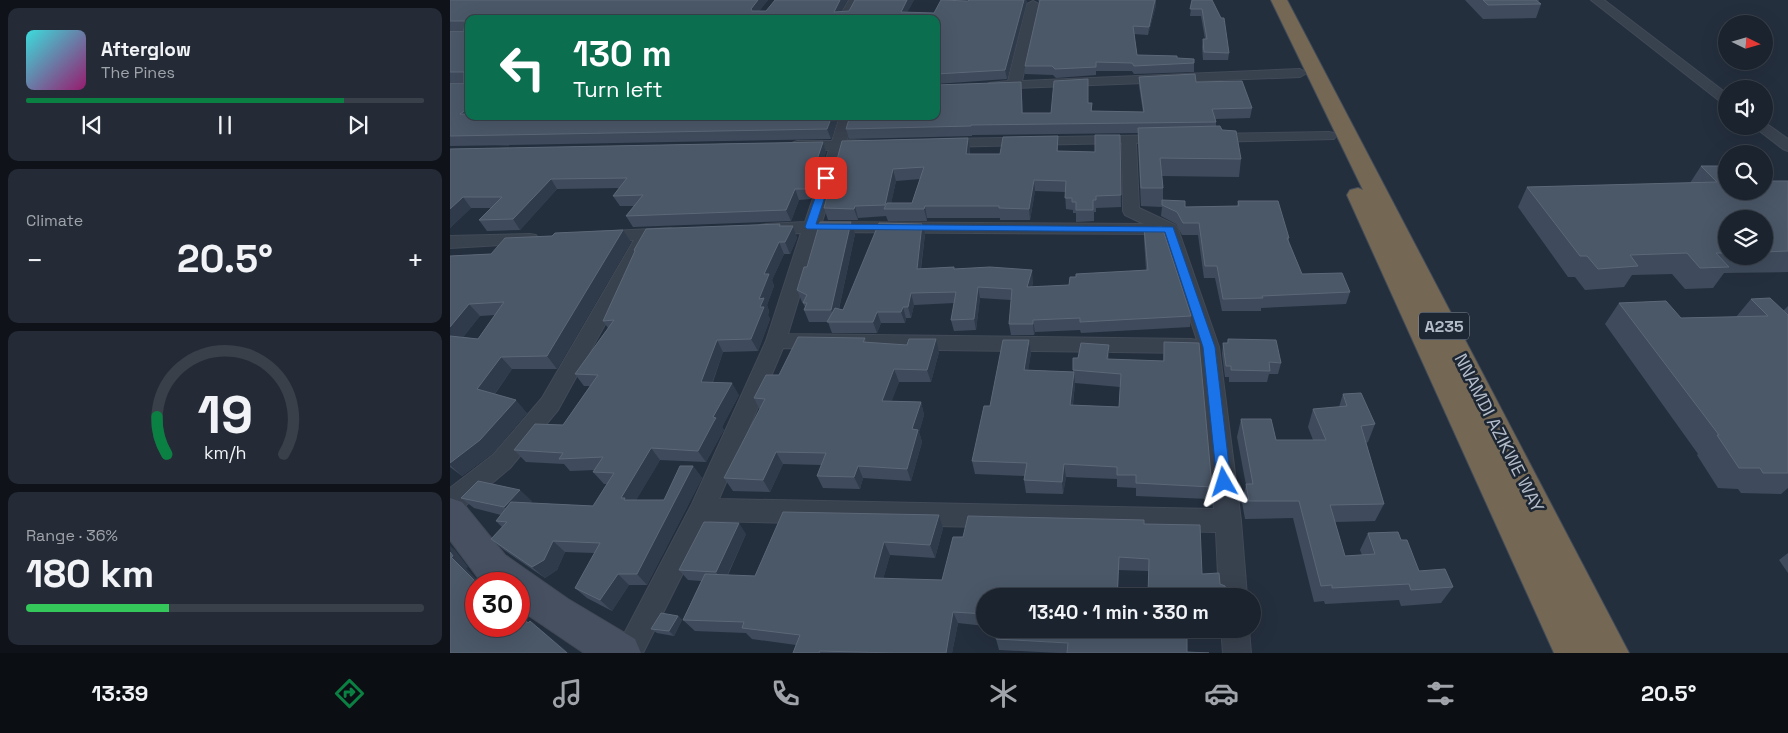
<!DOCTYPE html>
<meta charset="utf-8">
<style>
:root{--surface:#1b232e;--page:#242b36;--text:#f1f3f6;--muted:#a0a4aa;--line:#39404a;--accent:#0b8043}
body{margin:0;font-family:"Space Grotesk",sans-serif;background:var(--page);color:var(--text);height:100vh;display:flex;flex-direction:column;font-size:19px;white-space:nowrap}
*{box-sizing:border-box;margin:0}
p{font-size:16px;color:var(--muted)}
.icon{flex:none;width:28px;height:28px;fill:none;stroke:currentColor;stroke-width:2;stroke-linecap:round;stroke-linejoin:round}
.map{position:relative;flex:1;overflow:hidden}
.side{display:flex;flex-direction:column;gap:8px;padding:8px;background:#0f1319;width:450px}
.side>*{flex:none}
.guide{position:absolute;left:15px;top:15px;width:475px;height:105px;border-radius:10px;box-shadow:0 5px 20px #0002,0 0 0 1px var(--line);background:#0b6e4f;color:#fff;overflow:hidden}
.needle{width:32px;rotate:95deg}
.controls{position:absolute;left:1268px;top:15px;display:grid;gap:10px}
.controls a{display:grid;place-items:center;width:55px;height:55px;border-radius:50%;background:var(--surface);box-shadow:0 5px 20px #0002,0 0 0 1px var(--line);font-size:25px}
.speed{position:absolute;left:15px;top:572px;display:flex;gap:10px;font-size:25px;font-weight:700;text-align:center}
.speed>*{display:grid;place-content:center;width:65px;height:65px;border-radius:50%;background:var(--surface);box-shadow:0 5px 20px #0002,0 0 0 1px var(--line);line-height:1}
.speed .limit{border:8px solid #d22;background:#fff;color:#111}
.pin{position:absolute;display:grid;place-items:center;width:42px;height:42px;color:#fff;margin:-21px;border-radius:10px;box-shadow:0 2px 8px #0006}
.me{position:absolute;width:55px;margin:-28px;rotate:354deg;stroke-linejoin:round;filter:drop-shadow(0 0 4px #0008)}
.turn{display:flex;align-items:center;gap:18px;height:105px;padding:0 25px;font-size:22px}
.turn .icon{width:65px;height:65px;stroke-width:2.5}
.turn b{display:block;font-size:35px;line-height:42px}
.big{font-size:38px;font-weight:800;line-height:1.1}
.side .widget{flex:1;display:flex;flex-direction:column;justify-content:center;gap:8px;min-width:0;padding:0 18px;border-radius:10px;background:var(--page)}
.side .dial{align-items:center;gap:0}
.dial svg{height:130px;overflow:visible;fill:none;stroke:var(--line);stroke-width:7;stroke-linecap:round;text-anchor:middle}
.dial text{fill:var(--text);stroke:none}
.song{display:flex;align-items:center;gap:15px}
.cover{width:60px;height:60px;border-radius:8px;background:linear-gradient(135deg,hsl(180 70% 55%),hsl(320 70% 35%))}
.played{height:5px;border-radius:2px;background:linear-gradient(90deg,var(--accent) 80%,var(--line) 80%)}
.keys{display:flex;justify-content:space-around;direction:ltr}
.heat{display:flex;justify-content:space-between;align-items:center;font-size:28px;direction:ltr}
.charge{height:8px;border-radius:4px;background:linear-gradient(90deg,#34c759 36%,var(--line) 0)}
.trip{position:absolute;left:526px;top:588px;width:285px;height:50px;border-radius:25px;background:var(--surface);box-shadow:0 5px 20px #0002,0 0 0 1px var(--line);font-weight:800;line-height:50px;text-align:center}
.menu{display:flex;height:80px;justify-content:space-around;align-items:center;background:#0b0e12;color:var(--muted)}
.menu .icon{width:35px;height:35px}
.menu .on{color:var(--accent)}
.menu b{font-size:22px;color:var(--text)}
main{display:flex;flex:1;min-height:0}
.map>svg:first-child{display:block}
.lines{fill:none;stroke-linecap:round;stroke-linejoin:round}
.street-casing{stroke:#414a57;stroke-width:2}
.secondary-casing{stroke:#414a57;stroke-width:2}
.highway-casing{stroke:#434c59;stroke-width:2}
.street{fill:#38414e;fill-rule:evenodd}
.secondary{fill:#465061;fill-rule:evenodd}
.highway{fill:#746855;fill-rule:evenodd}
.wall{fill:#3f4b5c;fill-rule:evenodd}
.shaded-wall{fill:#2f3b4b}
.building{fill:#4b5868;stroke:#5c6777}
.route{fill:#1a73e8;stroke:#114b97}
.labels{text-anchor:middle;stroke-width:5;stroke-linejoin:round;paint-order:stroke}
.shield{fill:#1d2633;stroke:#878f9c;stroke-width:1}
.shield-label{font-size:16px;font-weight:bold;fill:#b4bcc9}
.street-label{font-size:18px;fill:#b4bcc9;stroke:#1d2633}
</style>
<main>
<section class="side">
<div class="widget">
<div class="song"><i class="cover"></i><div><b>Afterglow</b><p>The Pines</p></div></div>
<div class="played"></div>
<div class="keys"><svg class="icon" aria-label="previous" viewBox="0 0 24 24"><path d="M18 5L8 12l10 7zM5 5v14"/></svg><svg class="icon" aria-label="pause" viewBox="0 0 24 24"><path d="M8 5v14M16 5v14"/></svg><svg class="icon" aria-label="next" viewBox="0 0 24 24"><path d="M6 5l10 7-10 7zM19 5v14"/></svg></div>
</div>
<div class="widget"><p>Climate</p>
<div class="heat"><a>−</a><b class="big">20.5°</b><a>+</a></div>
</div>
<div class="widget dial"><svg viewBox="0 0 100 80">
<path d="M14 69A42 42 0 1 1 86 69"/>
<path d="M14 69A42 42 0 0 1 8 46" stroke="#0b8043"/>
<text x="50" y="56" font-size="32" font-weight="700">19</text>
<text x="50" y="72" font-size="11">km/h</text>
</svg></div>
<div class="widget"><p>Range · 36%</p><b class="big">180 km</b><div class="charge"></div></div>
</section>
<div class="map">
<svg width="1338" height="653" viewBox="0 0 1338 653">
<rect width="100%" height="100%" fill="#242f3e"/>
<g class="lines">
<g class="street-casing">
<path id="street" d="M399 0H411L400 19H388Z
M1141 0H1154L1276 93V103L1271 102Z
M583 1 589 4 572 81 850 69 857 73 850 77 539 89 537 86 539 83 558 81 577 4Z
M390 116H404L397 140 423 141 425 144 423 147 394 149 372 222 694 224 675 215 673 211 672 143 492 147 487 146 485 143 487 140 492 139 720 135 722 138 720 141 686 143 689 208 725 225 728 229 769 347 791 521 797 596H769L766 532 259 521 193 653H164L242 504 316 341 351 233 316 234 310 233 307 229 310 225 316 224 355 222 379 150 342 149 339 146 342 143 347 141H382ZM369 232 712 234 747 340 741 339 338 334ZM333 348 741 353 749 350 764 509 269 499Z
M1314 122 1338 139V151L1333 149 1307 129 1305 126H1314Z
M879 132 884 133 886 136 884 139 759 142 754 141 752 138 754 135 759 134Z
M220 228 226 229 229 233 226 237 202 239 108 410 60 468 9 511 0 514V488L44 454 92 398 184 240 149 241 143 240 140 236 143 232Z
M80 234 86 235 89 239 86 243 0 248V236Z
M771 629H799L801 653H773Z"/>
</g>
<g class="secondary-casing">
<path id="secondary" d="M0 498 12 502 55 555 118 599 185 639 191 653H134L69 609V584H35L29 579 0 540Z"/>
</g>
<g class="highway-casing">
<path id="highway" d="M821 0H837L1179 653H1104L897 195 900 190 908 188 913 190Z"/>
</g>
<use href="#street" class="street"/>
<use href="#secondary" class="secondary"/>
<use href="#highway" class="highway"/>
</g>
<path class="wall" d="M0 0H318L309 11H316L325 0H397L391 11H399L405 0H464L457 12 484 13 518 1 519 0H576L577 2 557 79 486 84V19H19V116H389L381 139 0 146V83H14V82H0V31H14V30H0Z
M588 0H706V5L698 35 684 34 687 55 727 58 744 63V72L684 74 682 71H646V75L606 78 603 75 575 74V66L589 2Z
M742 0H762L779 53 778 60H753L752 47 753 39H755L751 16H740Z
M1015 0H1089L1088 2 1091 4 1086 18 1033 19Z
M689 77 746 82 802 108 800 118 765 119 766 122V126L772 130 791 159 789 177 712 176 713 188V200L735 207 787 206 788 201 839 238V241L852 274 900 292 896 304 811 308V311H772L765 278H754L748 235H732L726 224 711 216 712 207 691 206 688 146V133L522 135V136L399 139 396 129 571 82 573 113H601L638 103H642V111L693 112 689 86Z
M670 135 671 207 646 208V212H644V221L626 222V213H623V210L616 209 615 192 585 191 580 220H550V218H477V221H438L436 216 408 218V220H378L374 208 392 141 518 138 520 149V154H550L608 147V151L645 152ZM470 179 462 203H441L446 181Z
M373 142 376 152 361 199 349 200 341 221 183 227 176 216 184 206H170L163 196 169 188 107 189 70 230 37 231 29 220 41 208H21L0 228V149Z
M1251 166 1276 191 1338 181V272L1274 273 1263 288 1235 289 1222 274 1182 275 1174 287 1135 290 1125 277H1118L1068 207 1077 187 1240 183ZM1276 219H1314V256H1276Z
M330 224 331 226H343L347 238 340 254H334L322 280 324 286 317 305 319 311 318 315 320 319 308 351 273 352 263 382 289 395 272 427 274 430 272 433 256 462 210 460 186 500H214L243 466 252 478 197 585H179L162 611 137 598 125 588 145 553 115 552 107 570 95 578 54 550 41 539 52 527 46 521 51 515 24 508 11 498 82 501 80 503 143 506 157 484H154L143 472 145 470 120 471 114 464 76 462 64 450 113 425 140 386H134L125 374 158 328 153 321 185 252 184 250Z
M694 228 741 316 740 327 631 333 630 330 585 332 584 335H561L559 324 561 300 530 298 526 330 504 331 501 320 504 303 464 305 461 318H456L455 323H431L427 333H382L378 322H359L354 310 355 307 353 303 352 302 347 290 357 267 405 234 389 309 393 310 475 234 471 269 504 267V269L583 281 582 287 619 285 626 277 696 270 694 239Z
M181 242 107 369H62L45 394 77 413 43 453 12 476 0 467V256L41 254ZM45 315 28 339 13 337 30 316Z
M1301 299 1333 311 1338 306V488L1331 494 1291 493 1288 489 1268 488 1247 455 1248 454 1155 324 1169 303 1231 318 1286 317Z
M415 338 416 342 489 352 481 382H449L441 401 471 402 474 415 469 432 472 442 461 481 413 478 410 489 373 488 367 476 371 465 333 464 320 492 283 491 274 478 310 410 304 398 329 375Z
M778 339 831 363 828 374H819L817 382H779V377H775L772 354 773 343H777Z
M579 340 581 353 578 370 623 372V358L713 361 714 342 762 487 760 499 686 496V488L667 487V479L616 477 613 494 576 493 574 480 575 476 525 474 522 461 540 406ZM625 383 670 387 669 407 623 405Z
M893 394 925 424 918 442 916 443 934 504 925 521 885 522 895 556 912 555 910 550 918 533 951 540 969 571 1003 587 991 603 951 606 949 600 875 604 874 601 864 602 843 518 795 519 792 502 796 485 787 437 791 419 826 440H863L858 427 863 409 889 407Z
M489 515 493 528 485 558 440 555 433 579 492 580 513 537 694 524 752 574 770 584 698 571 669 570 668 596H535V626L508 623 502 653H343L346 645 302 639 296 633 245 631 233 620 251 581 238 580 229 570 296 534 278 575 305 576Z
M1338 553V573L1329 560Z
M228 616 232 620 224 636 207 633 201 629Z
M547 629H755L754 631 737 629V652L759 653H608L549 650 546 639Z"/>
<path class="shaded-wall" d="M308 0H318L304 18 301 9Z
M390 0H397L388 19 384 12Z
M457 0H464L454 19 451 12Z
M574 0H576L577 2 557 79 555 70Z
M705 0 706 5 698 35 699 27Z
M571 82 572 92 573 123 572 113Z
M19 108V116L10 114Z
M382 116H389L381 139 377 129Z
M518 138 520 149 518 166 516 154Z
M373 142 376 152 361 199 357 189Z
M443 169 446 181 440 209H436L435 205Z
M101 179 107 189 70 230 63 219Z
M584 180 585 191 580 220 579 209Z
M345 189 349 200 341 221 336 210Z
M13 197 21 208 0 228V209Z
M405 206 408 218V220L404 209Z
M475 206 477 218V221L474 209Z
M401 222 405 234 386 322 381 310Z
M472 224 475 234 469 280 467 269Z
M343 226 347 238 340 254 335 242Z
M173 230 181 242 107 369 97 356Z
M329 242 334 254 322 280 324 286 317 305 319 311 318 315 320 319 308 351 301 339 310 307 309 299 314 274Z
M582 270 583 281 579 298 577 287Z
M528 287 530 298 526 330 524 319Z
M461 293 464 305 461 318 458 307Z
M19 304 30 316 5 348 0 343V327Z
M453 307 456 318 455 323 451 312Z
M427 312 431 323 427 333 423 322Z
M583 320 585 332 584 335 583 324Z
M486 339 489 352 481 382 477 370Z
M267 340 273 352 258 394 251 382Z
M579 340 581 353 576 383 574 370Z
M659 345V358L657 372V359Z
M51 357 62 369 39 402 27 389Z
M444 369 449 382 437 414 432 401Z
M624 372 625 385 621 418 620 405Z
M282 383 289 395 272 427 274 430 272 433 256 462 248 451 263 417Z
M66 400 77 413 43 453 12 476 0 465V463Z
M471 402 474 415 469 432 472 442 461 481 457 469 462 429Z
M201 448 210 460 182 507 171 498Z
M326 452 333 464 320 492 313 480Z
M614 464 616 477 613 494 612 482Z
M243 466 252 478 197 585 187 574Z
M408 466 413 478 410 489 404 477Z
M70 490 82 501 66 518 54 507Z
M489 515 493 528 485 558 480 545Z
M289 523 296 534 274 582 266 572Z
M103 541 115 552 107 570 95 578 82 567Z
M434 542 440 555 430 590 424 578Z
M0 546 5 550 18 567 16 568 31 584H28L1 557Z
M168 574 179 585 162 611 150 600Z
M503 612 508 623 502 653H496Z
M69 613 92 634 78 623 69 616Z
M228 616 232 620 224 636 219 631Z
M80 621 94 632 119 653H117Z"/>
<path class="building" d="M0 0H308L301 9 302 11H316L325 0H390L384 12 399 11 405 0H457L451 12 484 13 491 0 518 1 519 0H574L555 70 486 74V19H19V108L10 114H19V116H382L377 129 0 136V83H14V72H0V31H14L15 21H0Z
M590 0H705L699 27 683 26 687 55 727 56V58L744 59V63L684 66 682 63 646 62V67L605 69 602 66H575Z
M742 0H762L771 18H774L779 53 754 52 753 39H757L752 9H740Z
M1033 0H1086L1091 4 1038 5Z
M745 74 746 82 792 81 802 108 762 109 766 122 521 125V126L396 129 400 116H486V85L571 82 572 113H601L604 81 638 79V103H642L641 111 694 112 689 77Z
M770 126 772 130 786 131 791 159 710 158 713 188H691L688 128Z
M645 135H670L671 195 646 196V200H643V210H626V202H622V198H615L616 181 584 180 579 209 549 208V206H475L474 209H434L437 203H462L474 167 443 169 435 205 405 206 404 209 374 208 392 141 518 138 516 154H550L553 137 608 136 607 151 645 152Z
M373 142 357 189H345L336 210 176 216 193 195 163 196 177 178 101 179 63 219 29 220 52 197H13L0 209V149Z
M1251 166H1276V191H1314V181H1338V251L1314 252V219H1276V253H1266L1279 267 1250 268 1237 253 1180 255 1188 266 1148 269 1137 256H1130L1077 187 1267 182Z
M712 200 735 201V207L789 206 788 201H828L839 238H837L852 274 892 273 900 292 812 296 813 298 773 299 767 266H755L749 223H733L727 212 712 205Z
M370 222H401L381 310H354L357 303H353L357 295 347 290 354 267H357Z
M429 223 472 224 467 269 504 267V269L540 267 582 270 577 287 619 285 620 277H626V274L698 270 694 228 712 227 741 316 630 322V318L583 320V324H559L562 289 528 287 524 319 501 320 506 292 461 293 458 307H453L451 312H427L423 322H377L385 308 393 310Z
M330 224 329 226H343L335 242H329L314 274H319L309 299 314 298 310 307H314L301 339 267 340 251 382 282 383 263 417 266 418 264 421 248 451 201 448 171 498H175L174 500H214L230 466H243L187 574H168L150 600 125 588 150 543 103 541 94 560 82 567 41 539 57 522 46 521 61 502 143 506 164 473 143 472 153 457 109 459 113 453 64 450 85 424 113 425 148 375 125 374 164 320 153 321 185 251 184 250 196 229Z
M173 230 97 356 51 357 27 389 66 400 30 440 0 463V336L28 339 54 302 19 304 0 327V256L41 254 55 238 102 236 105 233Z
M1320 298 1338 315V473H1313L1310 468H1289L1267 435H1269L1169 303 1216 301 1231 318 1318 316 1301 299Z
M348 337 415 338 413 342 457 345 459 339H486L477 370 444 369 432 401 471 402 462 429 468 430 457 469 408 466 404 477 367 476 376 453 326 452 313 480 274 478 315 399 304 398 316 375H329Z
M778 339 826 340 831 363 819 362 820 371 781 370V366H776L773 343H778Z
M553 340H579L574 370 624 372 620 405 669 407 671 374 623 370V358H628L631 343 659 345 657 359 714 361V342L749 343 762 487 686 483V475H667V467L614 464 612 482 574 480 577 463 522 461 534 406H540Z
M911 393 925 424 911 426 934 504 880 505 895 556 925 554 918 533 948 532 951 540H957L969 571 995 569 1003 587 961 590 959 584 882 588V585L871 586 849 501H799L796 484H803L791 419H821L826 440H876L863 409 897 406 893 394Z
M28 481 70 490 54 507 11 498Z
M333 512 489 515 480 545 434 542 424 578 492 580 503 537H513L518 516 694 520V524L750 525 752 574 769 573 770 584 775 586 777 596H698L699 559 669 557 667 596H535V614L503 612 496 653H444L370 651 369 653H343L350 635 292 628 294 622 233 620 255 574 305 576Z
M254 522 289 523 266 572 229 570Z
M0 552 3 556 1 557 28 584H26V626H69V616L78 623 80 621 117 653H0Z
M211 613 228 616 219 631 201 629Z
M547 629H737V652L759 653H617L618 643 546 639Z"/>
<path class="route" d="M376 175 381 178 366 224 723 227 765 347 781 482 779 486 774 488 769 486 767 482 753 347 715 232 357 229 355 227 372 178Z"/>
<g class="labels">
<rect class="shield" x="969" y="312.5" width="50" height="27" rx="4"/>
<g class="shield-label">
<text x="994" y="332">A235</text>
</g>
<g class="street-label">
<text transform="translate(1049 433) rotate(63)" y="6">NNAMDI AZIKWE WAY</text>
</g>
</g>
</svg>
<div class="controls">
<a><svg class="needle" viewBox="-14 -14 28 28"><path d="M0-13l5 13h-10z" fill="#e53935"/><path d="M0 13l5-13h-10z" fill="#a0a4aa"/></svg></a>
<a><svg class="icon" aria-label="sound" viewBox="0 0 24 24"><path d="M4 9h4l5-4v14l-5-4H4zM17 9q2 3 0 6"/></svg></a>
<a><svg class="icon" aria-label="search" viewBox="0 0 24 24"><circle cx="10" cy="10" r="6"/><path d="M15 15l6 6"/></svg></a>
<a><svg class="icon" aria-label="layers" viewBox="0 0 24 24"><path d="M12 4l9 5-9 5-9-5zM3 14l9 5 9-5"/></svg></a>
</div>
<div class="speed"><div class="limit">30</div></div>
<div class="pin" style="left:376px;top:178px;background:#d93025"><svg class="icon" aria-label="arrive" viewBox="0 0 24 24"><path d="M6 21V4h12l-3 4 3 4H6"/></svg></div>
<svg class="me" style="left:774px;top:482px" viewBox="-20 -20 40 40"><path d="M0-17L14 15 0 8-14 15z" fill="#1a73e8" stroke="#fff" stroke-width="4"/></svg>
<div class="trip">13:40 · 1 min · 330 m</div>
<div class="guide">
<div class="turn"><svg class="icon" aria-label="left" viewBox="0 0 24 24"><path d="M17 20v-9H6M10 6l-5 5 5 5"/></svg><div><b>130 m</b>Turn left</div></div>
</div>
</div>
</main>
<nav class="menu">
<b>13:39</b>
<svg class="icon on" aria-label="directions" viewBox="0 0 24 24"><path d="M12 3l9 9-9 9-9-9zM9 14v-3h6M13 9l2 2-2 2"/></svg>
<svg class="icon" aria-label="music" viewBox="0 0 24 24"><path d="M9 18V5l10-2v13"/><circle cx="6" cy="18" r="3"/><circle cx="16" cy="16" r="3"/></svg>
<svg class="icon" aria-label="phone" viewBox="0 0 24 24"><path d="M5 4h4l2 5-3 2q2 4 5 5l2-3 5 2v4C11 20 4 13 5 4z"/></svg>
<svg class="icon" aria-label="climate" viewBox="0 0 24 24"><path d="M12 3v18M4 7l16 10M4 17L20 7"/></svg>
<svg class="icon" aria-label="car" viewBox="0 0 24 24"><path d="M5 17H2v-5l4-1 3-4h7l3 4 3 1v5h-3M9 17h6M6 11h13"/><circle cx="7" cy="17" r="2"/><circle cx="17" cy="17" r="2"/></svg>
<svg class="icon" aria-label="filters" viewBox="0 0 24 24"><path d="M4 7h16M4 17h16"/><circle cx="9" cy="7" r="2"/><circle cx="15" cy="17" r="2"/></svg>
<b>20.5°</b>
</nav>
